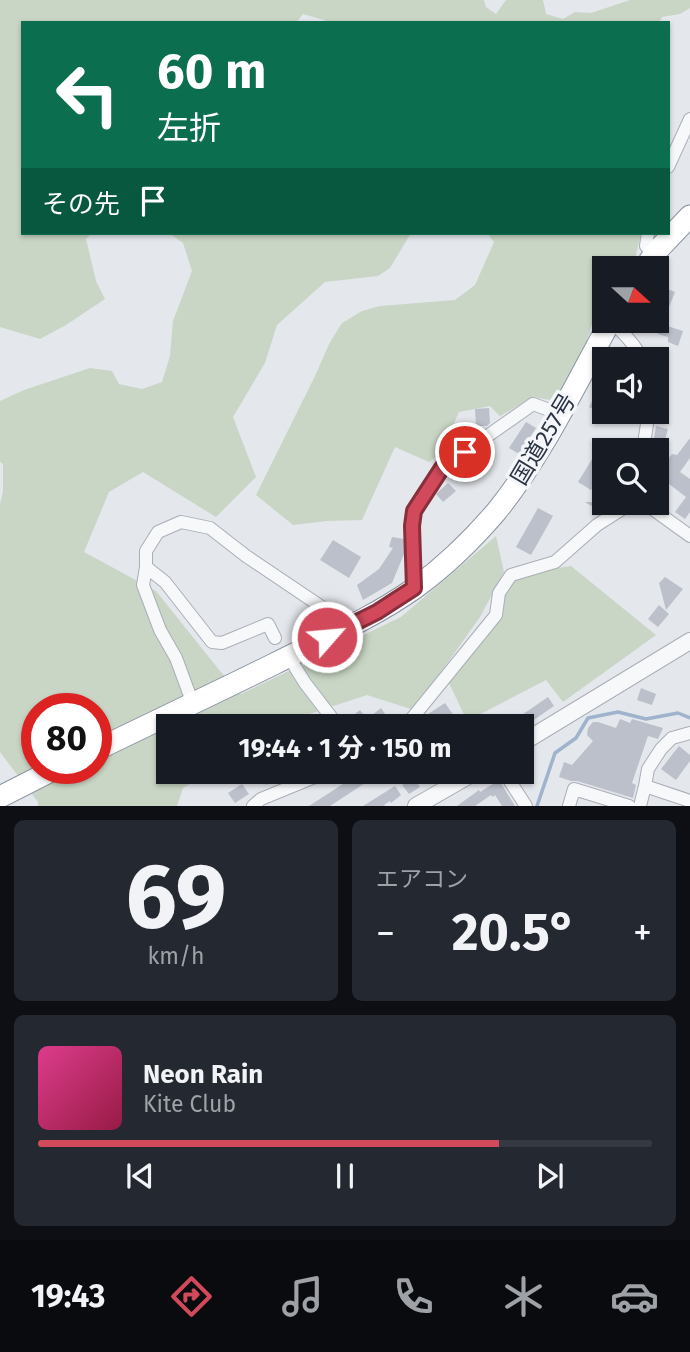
<!DOCTYPE html>
<html lang="ja">
<meta charset="utf-8">
<style>
:root{--surface:#171b24;--page:#242831;--text:#f1f3f6;--muted:#9ea1a6;--line:#363941;--accent:#d1495b}
body{margin:0;font-family:"Fira Sans","Noto Sans JP",sans-serif;background:var(--page);color:var(--text);height:100vh;display:flex;flex-direction:column;font-size:26px;white-space:nowrap}
*{box-sizing:border-box;margin:0}
p{font-size:23px;color:var(--muted)}
.icon{flex:none;width:38px;height:38px;fill:none;stroke:currentColor;stroke-width:2;stroke-linecap:round;stroke-linejoin:round}
.map{position:relative;height:806px;overflow:hidden}
.panel{display:flex;flex-direction:column;gap:14px;padding:14px;background:#0d0f14;flex:1}
.panel>*{flex:none}
.banner{position:absolute;left:21px;top:21px;width:649px;height:214px;border-radius:0px;box-shadow:0 2px 5px #0004;background:#0b6e4f;color:#fff;overflow:hidden}
.needle{width:46px;rotate:111deg}
.tools{position:absolute;left:592px;top:256px;display:grid;gap:14px}
.tools a{display:grid;place-items:center;width:77px;height:77px;border-radius:0px;background:var(--surface);box-shadow:0 2px 5px #0004;font-size:35px}
.speed{position:absolute;left:21px;top:693px;display:flex;gap:14px;font-size:35px;font-weight:700;text-align:center}
.speed>*{display:grid;place-content:center;width:91px;height:91px;border-radius:50%;background:var(--surface);box-shadow:0 2px 5px #0004;line-height:1}
.speed .limit{border:10px solid #d22;background:#fff;color:#111}
.pin{position:absolute;display:grid;place-items:center;width:60px;height:60px;color:#fff;margin:-30px;border:4px solid #fff;border-radius:50%;box-shadow:0 2px 7px #0007}
.me{position:absolute;width:77px;margin:-38px;rotate:63deg;stroke-linejoin:round;filter:drop-shadow(0 0 5px #0008)}
.turn{display:flex;align-items:center;gap:24px;height:147px;padding:0 21px;font-size:32px}
.turn .icon{width:91px;height:91px;stroke-width:2.5}
.turn b{display:block;font-size:49px;line-height:60px}
.then{display:flex;align-items:center;height:66px;padding:0 21px;background:#0003;gap:14px;font-size:26px}
.big{font-size:52px;font-weight:700;line-height:1.1}
.panel .widget{flex:1;display:flex;flex-direction:column;justify-content:center;gap:10px;min-width:0;padding:0 24px;border-radius:10px;background:var(--page)}
.panel .dial{align-items:center;gap:0}
.dial b{font-size:91px;line-height:1}
.song{display:flex;align-items:center;gap:21px}
.cover{width:84px;height:84px;border-radius:10px;background:linear-gradient(135deg,hsl(330 70% 55%),hsl(340 70% 35%))}
.played{height:7px;border-radius:4px;background:linear-gradient(90deg,var(--accent) 75%,var(--line) 75%)}
.keys{display:flex;justify-content:space-around;direction:ltr}
.heat{display:flex;justify-content:space-between;align-items:center;font-size:38px;direction:ltr}
.panel .tiles{flex:1;display:grid;gap:14px;grid-template-columns:1fr 1fr}
.widget:last-child{grid-column:span 2}
.trip{position:absolute;left:156px;top:714px;width:378px;height:70px;border-radius:0px;background:var(--surface);box-shadow:0 2px 5px #0004;font-weight:700;line-height:70px;text-align:center}
.dock{display:flex;height:112px;justify-content:space-around;align-items:center;background:#090b0e;color:var(--muted)}
.dock .icon{width:49px;height:49px}
.dock .selected{color:var(--accent)}
.dock b{font-size:32px;color:var(--text)}
.map>svg:first-child{display:block}
.green{fill:#c9d6c5;fill-rule:evenodd}
.lines{fill:none;stroke-linecap:round;stroke-linejoin:round}
.stream{stroke:#9fb4cc;stroke-width:3.5}
.building{fill:#bbc0ca}
.minor-casing{stroke:#a9aeb7;stroke-width:14}
.tertiary-casing{stroke:#a9aeb7;stroke-width:18}
.trunk-casing{stroke:#8b94a3;stroke-width:23}
.minor{stroke:#f7f8fa;stroke-width:12}
.tertiary{stroke:#f7f8fa;stroke-width:16}
.trunk{stroke:#fff;stroke-width:21}
.route-casing{stroke:#882f3b;stroke-width:18}
.route{stroke:#d1495b;stroke-width:12}
.labels{text-anchor:middle;stroke-width:7;stroke-linejoin:round;paint-order:stroke}
.street-label{font-size:23px;fill:#2b3445;stroke:#f4f6f9}
</style>
<div class="map">
<svg width="690" height="806" viewBox="0 0 690 806">
<rect width="100%" height="100%" fill="#e4e7ec"/>
<path class="green" d="M0 0H484L486 7 496 14 506 0H543L546 14 563 19 575 12 591 13 630 0H690V8L680 14 662 17 659 23H579L577 21 573 23H328L324 20 303 14 296 23H23V233H92L86 239 96 281 105 299 66 325 40 339 0 327Z
M169 233H411L390 268 378 276 325 282 277 325 265 363 233 417 256 477 216 517 143 472 109 492 84 552 156 591 220 671 241 694 401 617 496 536 504 572 480 617 414 710 367 695 297 718 284 726H168V772H210L183 788 177 806H38V802L0 752V504L3 492V464L0 462V401L24 390 90 368 112 371 119 384 142 389 162 382 170 356 173 321 192 271 183 243ZM37 709H96V768H37Z
M487 233H641L633 268H604V313L593 321 582 356 556 401 533 397 500 416 490 406 459 412 441 453 429 462 395 447 362 520 327 521 293 525 256 495 316 374 329 344 342 323 362 311 380 306 455 300 475 285 494 242Z
M571 566 656 635 563 702 546 680 467 721 449 683 516 579 532 572Z"/>
<g class="lines">
<path class="stream" d="M537 806 555 753 576 738 588 718 618 712 646 719 678 713 690 718"/>
</g>
<path class="building" d="M665 288 675 292 669 307 659 304Z
M661 324 683 331 678 346 668 342V337L658 334Z
M595 395 604 399V407L601 413 589 407Z
M489 408 490 423 487 426H476L475 409Z
M526 422 536 428 519 454 509 448Z
M469 425 470 436 455 437V426Z
M656 426 668 429 662 450H652Z
M690 438V458L680 472 690 479V512L685 519 675 512 686 497 656 474 672 454 677 455Z
M597 451 604 455V470L591 490 578 482Z
M448 483 456 491 443 502 436 494Z
M604 484V502H609L605 509 601 512 585 502H593Z
M538 508 553 516 531 555 516 547Z
M392 537 404 539V554L392 583 363 600 357 585 379 569 393 548 389 547Z
M333 540 361 557 349 578 320 560Z
M665 577 683 589 666 610 659 583Z
M659 605 669 614 658 627 648 619Z
M641 688 656 694 652 705 637 700Z
M548 697 554 706 538 717 525 726H506Z
M445 703 454 716 451 718 456 726H436L428 714Z
M381 708 388 718 378 726H350L346 721 360 710 367 719Z
M620 719 630 723 632 719 663 728 658 739 648 736 632 783 636 785 633 798 577 781H571L559 777 564 762 572 765 593 741 587 735 588 728 593 722H598L616 728Z
M679 746 690 755V761L676 780 661 769Z
M258 772H285L266 785Z
M367 772H382L330 806H309L357 775 358 777Z
M413 777 420 787 409 794 402 785Z
M499 780 515 806H502L495 795 493 797 491 795 475 806H457L479 790 480 792Z
M242 784 249 794 235 803 228 793Z
M395 786 401 795 391 803 390 801 384 805 385 806H363Z"/>
<g class="lines">
<g class="minor-casing">
<path id="minor" d="M668 167 690 119
M648 233 646 246 654 254
M611 321C622 332 635 344 642 359
M643 450 649 411
M643 502 690 536
M146 567 165 582 212 642 222 643 268 624 275 638
M414 588 412 526 414 511 422 497 442 468 533 404 560 414
M295 667 305 683 338 726
M193 704 176 658 160 630 143 585 146 567V551L158 532 181 522 210 528 246 556 350 626
M403 726 409 722 496 615 499 593 511 575 555 562 597 525 633 502
M441 772 451 787
M504 772 526 806
M645 786 648 769 661 749 672 738 690 733
M253 806 261 799 327 772
M569 806 574 789 629 806
M640 806 645 786 690 801"/>
</g>
<g class="tertiary-casing">
<path id="tertiary" d="M522 743 690 641
M416 806 475 772"/>
</g>
<g class="trunk-casing">
<path id="trunk" d="M645 268 654 254 690 216
M96 750C156 721 215 693 274 664 321 640 371 619 415 588 444 567 472 540 496 512 543 454 575 385 611 320
M0 797 57 768"/>
</g>
<use href="#minor" class="minor"/>
<use href="#tertiary" class="tertiary"/>
<use href="#trunk" class="trunk"/>
</g>
<g class="lines">
<g class="route-casing">
<path id="route" d="M327 637 377 612 414 588 412 526 414 511 442 468 465 452"/>
</g>
<use href="#route" class="route"/>
</g>
<g class="labels">
<g class="street-label">
<text transform="translate(543 439) rotate(-59)" y="8">国道257号</text>
</g>
</g>
</svg>
<div class="tools">
<a><svg class="needle" viewBox="-14 -14 28 28"><path d="M0-13l5 13h-10z" fill="#e53935"/><path d="M0 13l5-13h-10z" fill="#9ea1a6"/></svg></a>
<a><svg class="icon" aria-label="sound" viewBox="0 0 24 24"><path d="M4 9h4l5-4v14l-5-4H4zM17 9q2 3 0 6"/></svg></a>
<a><svg class="icon" aria-label="search" viewBox="0 0 24 24"><circle cx="10" cy="10" r="6"/><path d="M15 15l6 6"/></svg></a>
</div>
<div class="speed"><div class="limit">80</div></div>
<div class="pin" style="left:465px;top:452px;background:#d93025"><svg class="icon" aria-label="arrive" viewBox="0 0 24 24"><path d="M6 21V4h12l-3 4 3 4H6"/></svg></div>
<svg class="me" style="left:327px;top:637px" viewBox="-20 -20 40 40"><circle r="17" fill="#d1495b" stroke="#fff" stroke-width="3"/><path d="M0-11L8 9 0 5-8 9z" fill="#fff"/></svg>
<div class="trip">19:44 · 1 分 · 150 m</div>
<div class="banner">
<div class="turn"><svg class="icon" aria-label="left" viewBox="0 0 24 24"><path d="M17 20v-9H6M10 6l-5 5 5 5"/></svg><div><b>60 m</b>左折</div></div>
<div class="then">その先<svg class="icon" aria-label="arrive" viewBox="0 0 24 24"><path d="M6 21V4h12l-3 4 3 4H6"/></svg></div>
</div>
</div>
<section class="panel">
<div class="tiles">
<div class="widget dial"><b>69</b><p>km/h</p></div>
<div class="widget"><p>エアコン</p>
<div class="heat"><a>−</a><b class="big">20.5°</b><a>+</a></div>
</div>
<div class="widget">
<div class="song"><i class="cover"></i><div><b>Neon Rain</b><p>Kite Club</p></div></div>
<div class="played"></div>
<div class="keys"><svg class="icon" aria-label="previous" viewBox="0 0 24 24"><path d="M18 5L8 12l10 7zM5 5v14"/></svg><svg class="icon" aria-label="pause" viewBox="0 0 24 24"><path d="M8 5v14M16 5v14"/></svg><svg class="icon" aria-label="next" viewBox="0 0 24 24"><path d="M6 5l10 7-10 7zM19 5v14"/></svg></div>
</div>
</div>
</section>
<nav class="dock">
<b>19:43</b>
<svg class="icon selected" aria-label="directions" viewBox="0 0 24 24"><path d="M12 3l9 9-9 9-9-9zM9 14v-3h6M13 9l2 2-2 2"/></svg>
<svg class="icon" aria-label="music" viewBox="0 0 24 24"><path d="M9 18V5l10-2v13"/><circle cx="6" cy="18" r="3"/><circle cx="16" cy="16" r="3"/></svg>
<svg class="icon" aria-label="phone" viewBox="0 0 24 24"><path d="M5 4h4l2 5-3 2q2 4 5 5l2-3 5 2v4C11 20 4 13 5 4z"/></svg>
<svg class="icon" aria-label="climate" viewBox="0 0 24 24"><path d="M12 3v18M4 7l16 10M4 17L20 7"/></svg>
<svg class="icon" aria-label="car" viewBox="0 0 24 24"><path d="M5 17H2v-5l4-1 3-4h7l3 4 3 1v5h-3M9 17h6M6 11h13"/><circle cx="7" cy="17" r="2"/><circle cx="17" cy="17" r="2"/></svg>
</nav>
